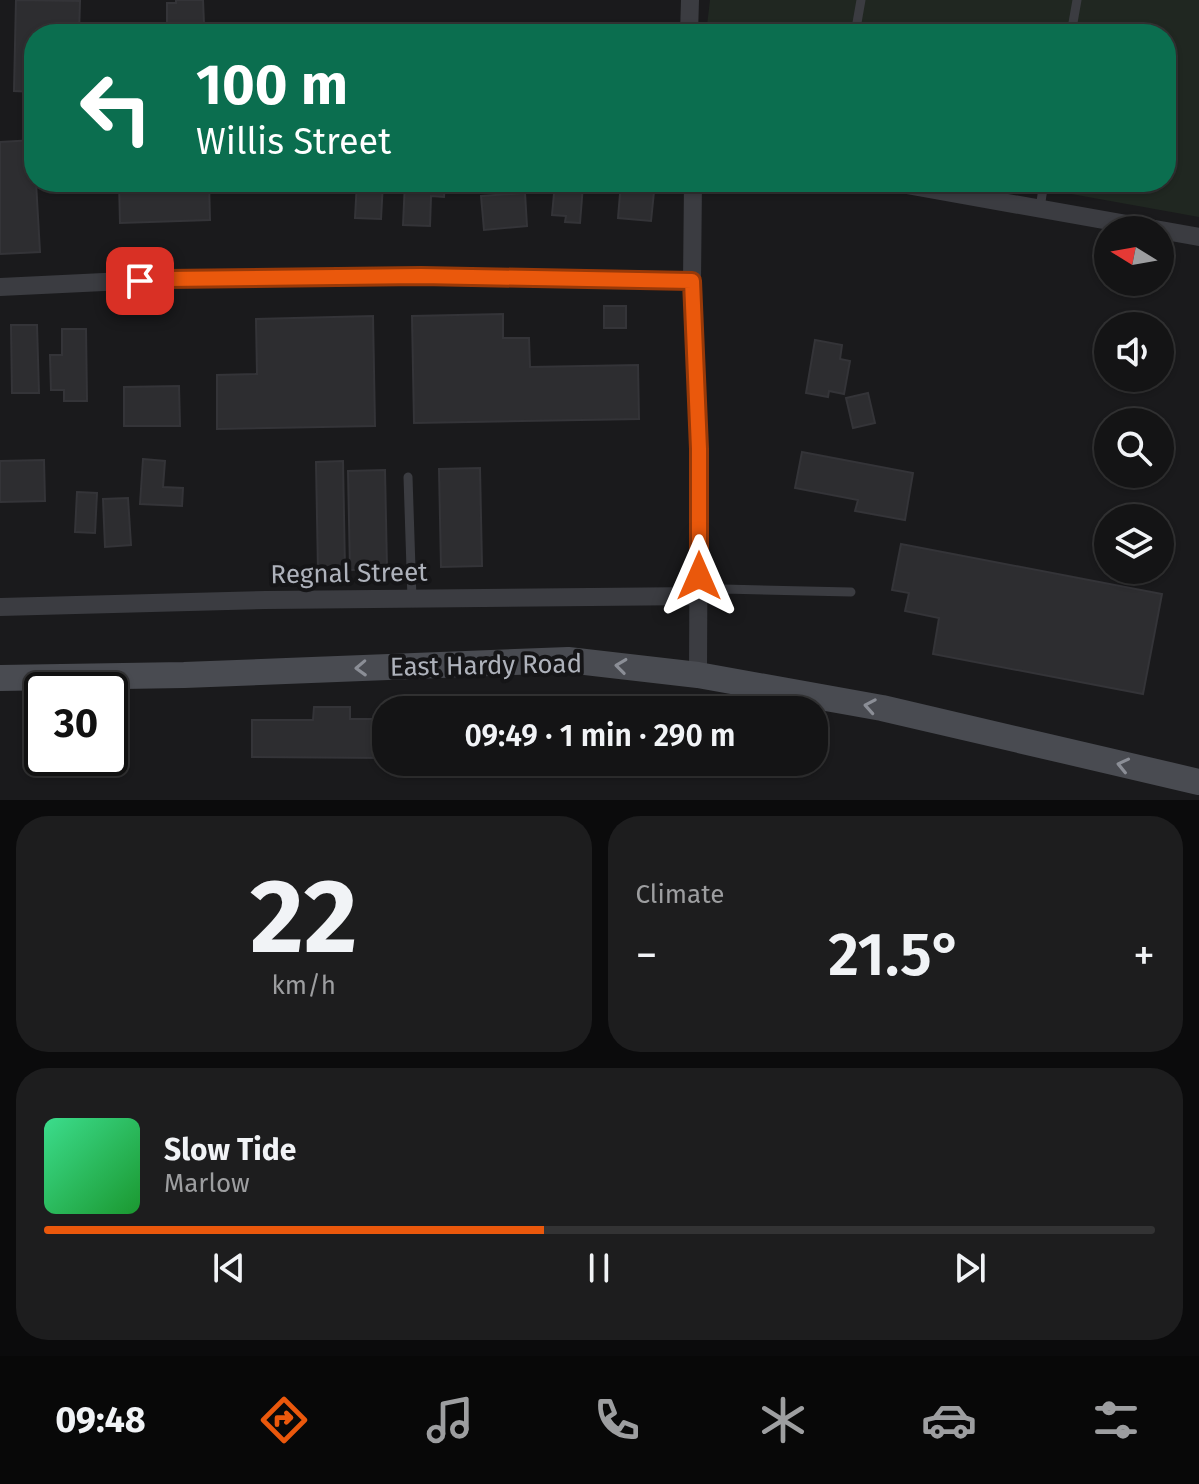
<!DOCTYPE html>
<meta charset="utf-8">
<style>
:root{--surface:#141415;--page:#1d1d1e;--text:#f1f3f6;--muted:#9d9ea0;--line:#333334;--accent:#ea580c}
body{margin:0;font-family:"Fira Sans",sans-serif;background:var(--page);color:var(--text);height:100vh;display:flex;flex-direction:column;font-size:30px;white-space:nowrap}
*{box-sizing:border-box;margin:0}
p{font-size:26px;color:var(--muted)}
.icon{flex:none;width:44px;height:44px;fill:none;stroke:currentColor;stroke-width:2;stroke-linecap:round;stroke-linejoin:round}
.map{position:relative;height:800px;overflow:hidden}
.details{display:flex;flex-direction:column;gap:16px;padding:16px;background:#0b0b0c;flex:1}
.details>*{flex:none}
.hud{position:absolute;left:24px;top:24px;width:1152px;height:168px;border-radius:32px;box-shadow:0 2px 6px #0004,0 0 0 2px var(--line);background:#0b6e4f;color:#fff;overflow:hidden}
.needle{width:52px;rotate:281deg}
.tools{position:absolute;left:1094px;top:216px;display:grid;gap:16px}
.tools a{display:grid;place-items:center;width:80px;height:80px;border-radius:50%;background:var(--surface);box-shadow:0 2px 6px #0004,0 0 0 2px var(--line);font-size:40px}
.speed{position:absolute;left:24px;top:672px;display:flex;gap:16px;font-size:40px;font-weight:700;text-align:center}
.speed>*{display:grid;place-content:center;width:104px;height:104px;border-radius:50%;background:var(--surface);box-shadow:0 2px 6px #0004,0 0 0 2px var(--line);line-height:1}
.speed .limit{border:4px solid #111;border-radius:12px;background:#fff;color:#111}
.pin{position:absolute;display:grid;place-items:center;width:68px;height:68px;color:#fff;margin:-34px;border-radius:16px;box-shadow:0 4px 12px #0006}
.me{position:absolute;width:88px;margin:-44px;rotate:0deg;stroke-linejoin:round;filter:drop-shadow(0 0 6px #0008)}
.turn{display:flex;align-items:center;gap:28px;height:168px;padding:0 40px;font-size:36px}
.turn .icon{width:104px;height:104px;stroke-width:2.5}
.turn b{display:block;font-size:56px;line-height:68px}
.big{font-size:60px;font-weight:600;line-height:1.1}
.details .widget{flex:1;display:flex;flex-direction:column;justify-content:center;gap:12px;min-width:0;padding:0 28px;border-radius:32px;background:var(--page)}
.details .dial{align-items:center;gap:0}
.dial b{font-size:104px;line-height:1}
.song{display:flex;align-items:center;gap:24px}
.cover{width:96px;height:96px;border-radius:12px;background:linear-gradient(135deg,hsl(150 70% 55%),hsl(130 70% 35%))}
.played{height:8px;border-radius:4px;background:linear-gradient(90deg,var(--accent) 45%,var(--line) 45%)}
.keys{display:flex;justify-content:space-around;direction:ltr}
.heat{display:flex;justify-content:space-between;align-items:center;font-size:44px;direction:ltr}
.details .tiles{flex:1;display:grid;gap:16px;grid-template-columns:1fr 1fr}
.widget:last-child{grid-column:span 2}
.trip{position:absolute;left:372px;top:696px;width:456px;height:80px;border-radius:32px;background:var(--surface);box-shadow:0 2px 6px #0004,0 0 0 2px var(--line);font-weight:600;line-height:80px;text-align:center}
.dock{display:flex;height:128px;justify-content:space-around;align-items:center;background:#080808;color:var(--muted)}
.dock .icon{width:56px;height:56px}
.dock .selected{color:var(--accent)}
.dock b{font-size:36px;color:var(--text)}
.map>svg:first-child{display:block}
.green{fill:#202721}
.building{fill:#2d2d30;stroke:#343438;stroke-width:2}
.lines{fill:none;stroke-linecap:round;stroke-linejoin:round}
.lane{stroke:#3b3c41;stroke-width:9}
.street{stroke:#3b3c41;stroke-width:18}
.secondary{stroke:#494b51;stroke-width:26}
.oneway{stroke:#8b8e96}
.route-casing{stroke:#983908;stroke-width:20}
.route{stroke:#ea580c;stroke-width:14}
.labels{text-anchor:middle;stroke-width:8;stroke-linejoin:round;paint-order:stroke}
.street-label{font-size:26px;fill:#aeb2bb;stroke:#151517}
</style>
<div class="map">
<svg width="1199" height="800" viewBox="0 0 1199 800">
<rect width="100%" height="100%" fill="#1a1a1c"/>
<path class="green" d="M710 0H1199V217L1005 182H1166V34H706Z"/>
<path class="building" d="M16 0 80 1 79 34H34V92L14 91Z
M176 0H203L204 25 167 26V3H176Z
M34 140V182H36L40 252 0 254V142Z
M119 182H209L210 220 120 223Z
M357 182H383L381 219 355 218Z
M405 182H445L444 197 431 196 430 226 403 225Z
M621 182H655L651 221 618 218Z
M555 183 583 185 580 223 565 222 566 216 552 215Z
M525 193 527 226 484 230 481 196Z
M604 306H626V328H604Z
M503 314V338H529L530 367 638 365 639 419 414 423 412 316Z
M373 316 375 426 217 429V375L257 374 256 319Z
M11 325H37L39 393H12Z
M62 329H86L87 401H64V390H51L50 355H62Z
M815 340 842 345 840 359 850 361 844 394 829 391 828 397 806 393Z
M179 386 180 426H124V387Z
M868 393 875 423 853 428 846 398Z
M802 452 913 473 905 520 855 511 858 500 795 488Z
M143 459 165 461 163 487 183 488 182 506 140 504Z
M44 460 45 501 0 502V461Z
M343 461 345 570 318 571 316 462Z
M480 468 482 566 441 567 439 469Z
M385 470 387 569 350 570 348 471Z
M77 492 97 493 95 533 75 532Z
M128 498 131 545 105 547 103 499Z
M901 544 1162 594 1143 694 933 654 939 618 905 611 909 593 892 590Z
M314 707H350V719H386V758L252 757V720H313Z"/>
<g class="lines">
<path class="lane" d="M855 34 861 0
M1071 34 1077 0
M1040 208 1044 182
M408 477 412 599
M700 596 723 589 851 592"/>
<path class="street" d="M689 34 690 0
M693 182 692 281 699 449 698 675
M890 182 1199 237
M0 287 166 279 421 276 692 281
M0 607 266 600 700 596"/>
<path class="secondary" d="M0 678 184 675 568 660 698 675 882 708 1199 782"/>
</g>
<defs><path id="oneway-chevron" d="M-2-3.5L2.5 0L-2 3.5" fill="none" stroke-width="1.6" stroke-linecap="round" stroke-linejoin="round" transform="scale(2)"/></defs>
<g class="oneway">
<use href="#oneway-chevron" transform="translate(621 666) rotate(-173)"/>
<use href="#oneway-chevron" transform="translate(361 668) rotate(178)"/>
<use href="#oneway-chevron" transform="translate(870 706) rotate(-170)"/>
<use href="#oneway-chevron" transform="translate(1123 765) rotate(-167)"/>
</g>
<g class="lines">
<g class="route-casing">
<path id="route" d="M140 281 166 279 421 276 692 281 699 449V576"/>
</g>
<use href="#route" class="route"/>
</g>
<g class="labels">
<g class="street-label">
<text transform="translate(349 573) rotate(-1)" y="9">Regnal Street</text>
<text transform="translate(486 665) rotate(-1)" y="9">East Hardy Road</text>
</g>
</g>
</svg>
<div class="tools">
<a><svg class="needle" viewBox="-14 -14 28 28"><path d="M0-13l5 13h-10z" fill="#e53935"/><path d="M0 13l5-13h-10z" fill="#9d9ea0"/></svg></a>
<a><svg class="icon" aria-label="sound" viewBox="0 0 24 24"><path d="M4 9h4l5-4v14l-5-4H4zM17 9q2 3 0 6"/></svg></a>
<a><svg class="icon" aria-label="search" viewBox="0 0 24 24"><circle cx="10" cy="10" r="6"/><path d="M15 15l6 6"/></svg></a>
<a><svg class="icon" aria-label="layers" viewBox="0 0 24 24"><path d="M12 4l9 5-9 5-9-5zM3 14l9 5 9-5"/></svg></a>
</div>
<div class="speed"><div class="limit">30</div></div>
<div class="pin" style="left:140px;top:281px;background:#d93025"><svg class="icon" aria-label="arrive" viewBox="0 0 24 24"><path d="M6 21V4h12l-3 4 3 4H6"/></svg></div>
<svg class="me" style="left:699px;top:576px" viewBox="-20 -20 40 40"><path d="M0-17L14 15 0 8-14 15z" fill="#ea580c" stroke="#fff" stroke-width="4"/></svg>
<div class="trip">09:49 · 1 min · 290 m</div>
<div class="hud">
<div class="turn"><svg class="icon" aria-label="left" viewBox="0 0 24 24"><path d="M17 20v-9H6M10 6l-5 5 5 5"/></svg><div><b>100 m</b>Willis Street</div></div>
</div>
</div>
<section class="details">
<div class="tiles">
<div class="widget dial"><b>22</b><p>km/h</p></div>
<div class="widget"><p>Climate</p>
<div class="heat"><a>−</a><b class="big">21.5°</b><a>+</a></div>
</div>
<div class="widget">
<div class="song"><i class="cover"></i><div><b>Slow Tide</b><p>Marlow</p></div></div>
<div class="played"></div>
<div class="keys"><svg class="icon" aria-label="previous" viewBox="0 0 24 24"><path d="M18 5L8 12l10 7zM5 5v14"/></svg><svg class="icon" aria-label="pause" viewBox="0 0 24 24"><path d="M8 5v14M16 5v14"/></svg><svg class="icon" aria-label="next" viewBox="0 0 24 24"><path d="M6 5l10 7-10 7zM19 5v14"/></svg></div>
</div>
</div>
</section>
<nav class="dock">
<b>09:48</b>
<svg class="icon selected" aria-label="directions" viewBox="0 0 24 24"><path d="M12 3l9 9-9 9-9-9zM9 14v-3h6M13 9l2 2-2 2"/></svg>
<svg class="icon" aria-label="music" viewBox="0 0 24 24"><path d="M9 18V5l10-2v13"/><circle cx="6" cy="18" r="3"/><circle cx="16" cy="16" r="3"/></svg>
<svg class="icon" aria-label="phone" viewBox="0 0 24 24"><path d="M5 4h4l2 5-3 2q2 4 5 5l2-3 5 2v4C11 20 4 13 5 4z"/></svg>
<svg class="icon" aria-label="climate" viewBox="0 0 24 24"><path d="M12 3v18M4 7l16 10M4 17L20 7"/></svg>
<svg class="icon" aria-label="car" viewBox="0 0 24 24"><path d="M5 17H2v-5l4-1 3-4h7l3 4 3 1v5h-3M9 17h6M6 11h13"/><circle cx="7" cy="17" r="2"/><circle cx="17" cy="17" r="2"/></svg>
<svg class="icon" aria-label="filters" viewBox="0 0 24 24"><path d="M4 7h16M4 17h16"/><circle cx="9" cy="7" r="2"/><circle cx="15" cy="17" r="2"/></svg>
</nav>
